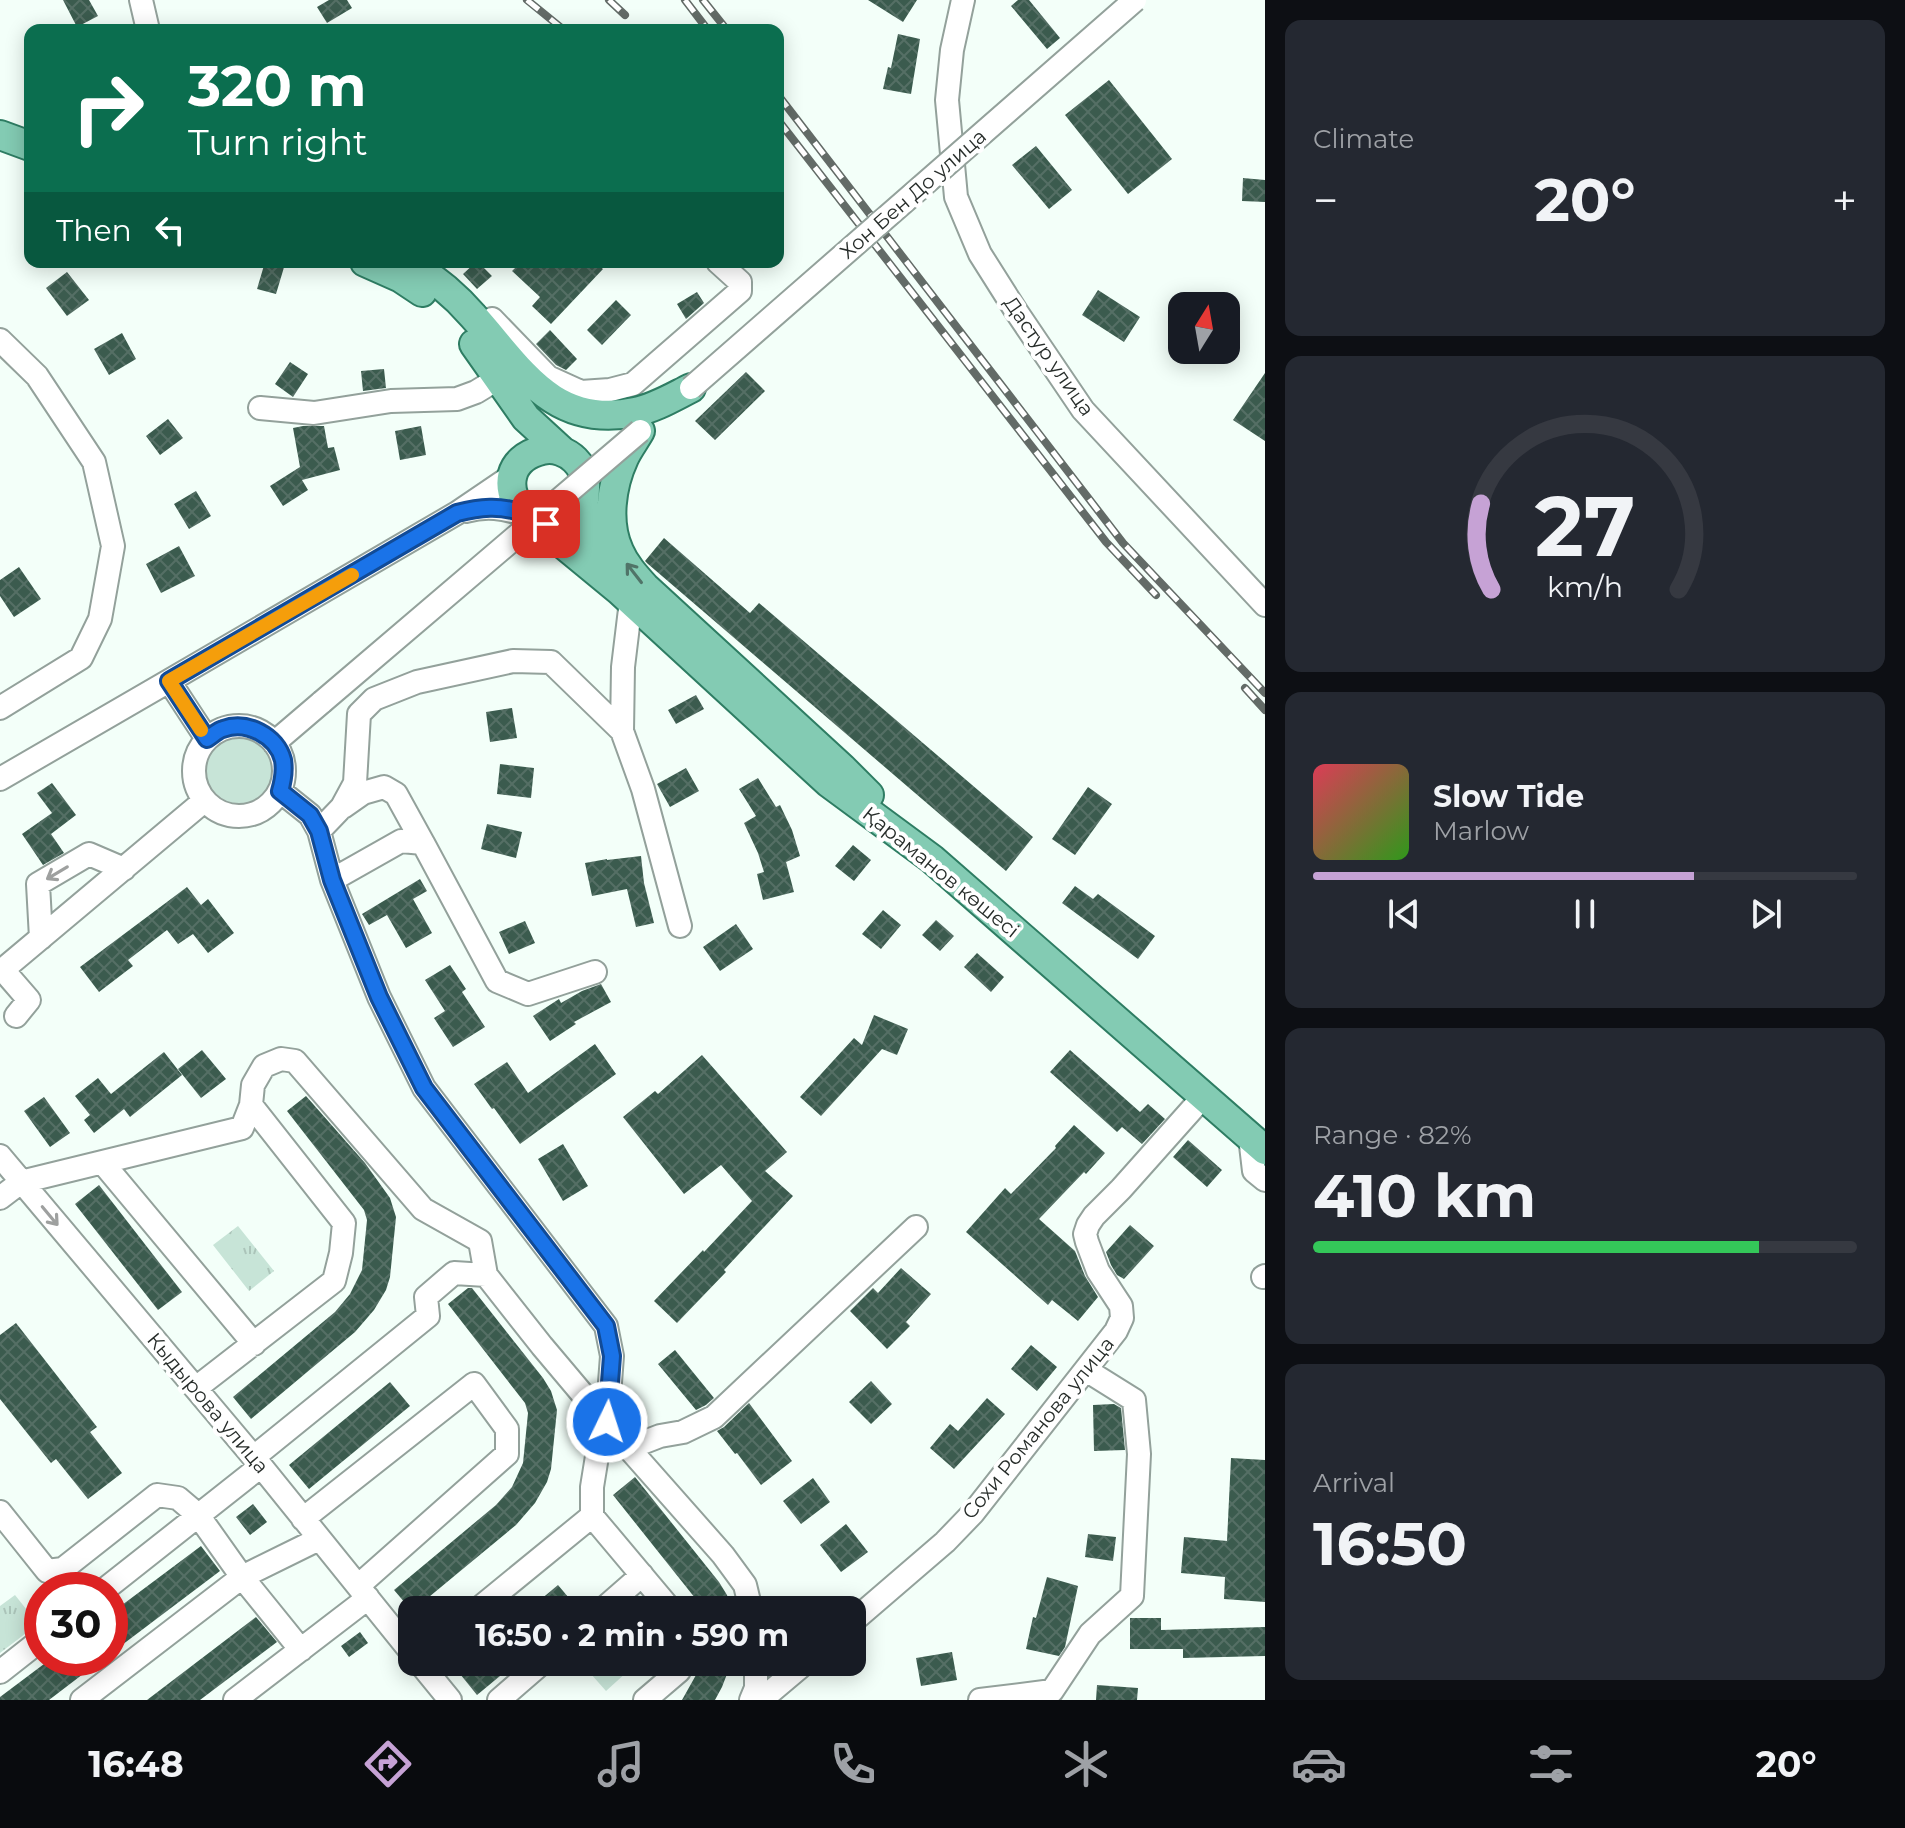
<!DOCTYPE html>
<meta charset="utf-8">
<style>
:root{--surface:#171b24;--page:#242831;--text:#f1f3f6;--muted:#9ea1a6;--line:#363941;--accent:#c6a2d5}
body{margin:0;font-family:Montserrat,sans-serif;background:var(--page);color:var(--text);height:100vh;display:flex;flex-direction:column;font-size:30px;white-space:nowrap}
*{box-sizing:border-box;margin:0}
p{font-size:26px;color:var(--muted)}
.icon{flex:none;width:44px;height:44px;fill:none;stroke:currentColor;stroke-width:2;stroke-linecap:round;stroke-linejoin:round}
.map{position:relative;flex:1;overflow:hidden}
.details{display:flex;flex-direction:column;gap:20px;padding:20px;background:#0d0f14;width:640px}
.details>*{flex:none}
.guide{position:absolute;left:24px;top:24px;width:760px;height:244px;border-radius:16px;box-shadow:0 4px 20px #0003;background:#0b6e4f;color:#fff;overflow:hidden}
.needle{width:52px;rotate:11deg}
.buttons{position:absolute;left:1168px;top:292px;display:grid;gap:16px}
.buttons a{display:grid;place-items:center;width:72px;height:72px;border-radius:16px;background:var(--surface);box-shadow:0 4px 20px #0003;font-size:40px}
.speed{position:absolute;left:24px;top:1572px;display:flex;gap:16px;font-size:40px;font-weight:700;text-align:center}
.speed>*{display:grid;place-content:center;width:104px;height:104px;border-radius:50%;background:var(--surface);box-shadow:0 4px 20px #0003;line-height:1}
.speed .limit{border:12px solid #d22;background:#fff;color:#111}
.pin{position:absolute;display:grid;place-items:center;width:68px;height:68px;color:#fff;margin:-34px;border-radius:16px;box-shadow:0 4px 12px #0006}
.me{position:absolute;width:88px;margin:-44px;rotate:4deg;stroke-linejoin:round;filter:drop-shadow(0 0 6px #0008)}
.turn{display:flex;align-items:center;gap:28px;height:168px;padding:0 32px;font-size:36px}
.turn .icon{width:104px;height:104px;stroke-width:2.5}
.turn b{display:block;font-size:56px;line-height:68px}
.then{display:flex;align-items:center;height:76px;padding:0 32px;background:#0003;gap:16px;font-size:30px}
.big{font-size:60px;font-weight:700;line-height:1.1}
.details .card{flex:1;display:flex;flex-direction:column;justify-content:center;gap:12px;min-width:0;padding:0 28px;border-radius:16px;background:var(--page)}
.details .dial{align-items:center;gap:0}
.dial svg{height:208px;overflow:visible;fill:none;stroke:var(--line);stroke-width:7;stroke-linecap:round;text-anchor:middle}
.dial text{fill:var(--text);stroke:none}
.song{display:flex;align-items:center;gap:24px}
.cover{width:96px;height:96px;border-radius:12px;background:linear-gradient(135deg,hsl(350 70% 55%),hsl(110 70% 35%))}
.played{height:8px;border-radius:4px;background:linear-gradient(90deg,var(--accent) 70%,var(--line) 70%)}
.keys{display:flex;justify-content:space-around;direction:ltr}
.heat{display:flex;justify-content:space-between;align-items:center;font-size:44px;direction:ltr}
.charge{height:12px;border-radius:6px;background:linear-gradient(90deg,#34c759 82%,var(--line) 0)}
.trip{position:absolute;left:398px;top:1596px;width:468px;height:80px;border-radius:16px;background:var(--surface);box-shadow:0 4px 20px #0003;font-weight:700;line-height:80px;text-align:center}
.dock{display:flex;height:128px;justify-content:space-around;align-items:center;background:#090b0e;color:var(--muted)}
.dock .icon{width:56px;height:56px}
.dock .active{color:var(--accent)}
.dock b{font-size:36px;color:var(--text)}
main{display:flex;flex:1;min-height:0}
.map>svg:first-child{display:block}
.grass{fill:#c7e4d7}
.park{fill:url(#park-tufts)}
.building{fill:url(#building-cross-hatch)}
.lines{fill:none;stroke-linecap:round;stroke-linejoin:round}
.minor-casing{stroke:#93a19b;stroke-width:26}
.major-casing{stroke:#2e7d63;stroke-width:32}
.minor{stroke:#fff;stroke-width:22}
.major{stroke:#83cbb3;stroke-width:28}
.rail-casing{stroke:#636b67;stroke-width:8}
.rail{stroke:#fff;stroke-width:5;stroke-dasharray:15;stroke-linecap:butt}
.minor-bridge-casing{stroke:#93a19b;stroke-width:26;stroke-linecap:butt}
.minor-bridge{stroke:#fff;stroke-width:22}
.oneway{stroke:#507468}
.oneway2{stroke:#9ea09f}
.route-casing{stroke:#114b97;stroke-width:20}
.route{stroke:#1a73e8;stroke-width:14}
.slow{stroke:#f59e0b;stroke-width:14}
.labels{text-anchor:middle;stroke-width:8;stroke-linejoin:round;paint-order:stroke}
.street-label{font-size:20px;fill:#272d2a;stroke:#fff}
</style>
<main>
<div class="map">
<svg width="1265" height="1700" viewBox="0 0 1265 1700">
<defs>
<pattern id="park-tufts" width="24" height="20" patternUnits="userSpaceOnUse" patternTransform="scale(2)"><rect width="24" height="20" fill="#c7e4d7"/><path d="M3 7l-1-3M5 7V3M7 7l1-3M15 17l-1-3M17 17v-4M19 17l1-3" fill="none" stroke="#abc4b9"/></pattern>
<pattern id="building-cross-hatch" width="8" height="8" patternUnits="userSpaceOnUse" patternTransform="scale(2)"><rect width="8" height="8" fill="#3b5b4e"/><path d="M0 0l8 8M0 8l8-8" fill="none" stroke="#556f65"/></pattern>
</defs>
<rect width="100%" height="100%" fill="#f3fff9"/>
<path class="grass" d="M204 771a35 35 0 1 1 70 0a35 35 0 1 1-70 0Z"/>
<path class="park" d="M238 1226 274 1271 249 1291 213 1245Z
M15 1595 38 1624 0 1653V1606Z
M587 1662H638L606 1691 583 1665Z"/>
<path class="building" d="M63 0H89L98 16 77 27Z
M329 0H347L352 8 327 23 317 7Z
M868 0H917L903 22Z
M1018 0H1029L1060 38 1047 49 1011 6Z
M898 34 920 39 911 94 883 89 888 67 891 68Z
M1109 80 1172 159 1128 194 1065 115Z
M1036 146 1072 190 1049 209 1012 165Z
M1243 178 1265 180V202L1242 201Z
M265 262 285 264 276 294 257 289Z
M476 262H478L492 276 477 289 463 274Z
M521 262H595L603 269 551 324 532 306 540 297 512 271Z
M67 272 89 300 67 316 46 288Z
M1098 290 1140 317 1124 342 1082 315Z
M697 292 704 303 686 319 677 304Z
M616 300 631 315 602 345 587 330Z
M550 330 577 359 566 370 556 365 536 344Z
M122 333 136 359 109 375 94 349Z
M290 362 308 374 293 397 275 384Z
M384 369 386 388 363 391 361 371Z
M746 372 765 391 715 440 695 421Z
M1265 373V441L1233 420Z
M168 419 183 438 160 455 146 436Z
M303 426H324L328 448 334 447 340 470 302 480 308 490 283 506 270 486 300 467 293 428Z
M421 426 426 455 400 460 395 431Z
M196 491 211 516 189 529 174 504Z
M664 538 750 613 759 603 1033 837 1006 871 648 564 645 561Z
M179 546 195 576 161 593 146 564Z
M19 567 41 599 14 617 0 596V580Z
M696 695 704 709 676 724 668 710Z
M512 708 517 738 490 742 486 712Z
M500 764 534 768 531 798 497 794Z
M686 768 699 791 670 807 657 784Z
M758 778 776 807 780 805 792 830 800 856 786 862 794 892 763 900 757 874 764 872 758 853 744 823 756 816 739 789Z
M52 783 76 815 51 834 64 853 43 865 22 834 52 813 37 793Z
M1088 787 1112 804 1075 855 1052 839Z
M487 824 522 832 516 858 481 849Z
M853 845 871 860 854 881 835 866Z
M641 856 644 883 654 923 636 927 627 889 592 896 585 863 607 859V860Z
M420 879 427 891 413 899 432 933 406 948 387 915 369 925 362 914Z
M1075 886 1093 899 1098 894 1155 936 1138 959 1062 903Z
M187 887 201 905 208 899 234 933 208 953 193 934 178 944 167 930 128 960 133 966 99 992 80 967Z
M883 910 901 925 881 949 862 934Z
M936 920 954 936 940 951 922 935Z
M525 921 535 943 509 954 499 932Z
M736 924 753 949 720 971 703 947Z
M977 953 1004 977 991 992 964 967Z
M450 965 466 989 462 992 485 1027 453 1047 434 1018 445 1011 425 980Z
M601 984 611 1002 574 1022 576 1024 550 1041 533 1016 559 999 561 1003 582 991Z
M874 1015 908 1029 897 1055 882 1049 821 1116 800 1097 854 1038 862 1045Z
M595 1044 616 1074 520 1144 494 1108 492 1109 474 1084 507 1062 528 1093Z
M202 1050 226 1079 201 1098 178 1069Z
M1070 1050 1140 1112 1148 1104 1165 1119 1142 1144 1122 1127 1117 1132 1050 1072Z
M164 1052 182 1075 130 1117 124 1109 94 1133 84 1120 90 1115 75 1096 98 1078 111 1094Z
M702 1055 787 1152 765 1171 793 1196 724 1270 726 1272 677 1323 654 1301 703 1250 704 1252 752 1201 721 1165 684 1194 623 1117 655 1091 658 1094Z
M306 1096 365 1163 390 1198 396 1217 390 1277 386 1290 374 1310 355 1332 251 1419 233 1397 335 1312 350 1294 362 1270 367 1220 364 1210 287 1111Z
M44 1097 70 1133 50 1147 24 1111Z
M1074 1125 1105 1153 1086 1174 1084 1172 1039 1219 1075 1251 1085 1276 1098 1297 1078 1321 1052 1300 1048 1305 966 1232 1005 1188 1011 1194 1056 1148 1055 1146Z
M1188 1140 1222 1170 1207 1187 1173 1157Z
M563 1144 588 1186 563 1201 538 1159Z
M99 1185 182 1292 158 1310 75 1204Z
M1130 1225 1154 1246 1124 1279 1117 1275 1111 1265 1106 1252Z
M901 1268 931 1294 906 1322 910 1326 887 1349 850 1311 873 1288 878 1293Z
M468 1288H472L543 1378 551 1391 557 1410 551 1469 547 1482 535 1503 516 1525 412 1611 394 1590 496 1505 512 1487 523 1463 528 1413 525 1403 448 1304Z
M16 1323 97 1427 90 1432 122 1473 88 1499 56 1459 51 1463 0 1399V1335Z
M1031 1345 1057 1367 1037 1391 1011 1369Z
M675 1350 714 1398 706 1405 696 1410 658 1364Z
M871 1381 892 1404 871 1424 849 1402Z
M390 1382 410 1406 309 1489 289 1465Z
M987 1398 1005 1414 954 1469 930 1448 950 1424 958 1431Z
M749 1403 792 1461 761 1485 737 1453 735 1454 717 1431 724 1427Z
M1114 1404 1121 1408 1125 1450 1094 1451 1093 1405Z
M1231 1458 1265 1460V1602L1224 1599 1225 1577 1181 1573 1184 1537 1227 1541Z
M635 1477 719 1582 727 1595 731 1610H702L695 1598 613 1495Z
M813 1478 830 1502 801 1524 783 1501Z
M253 1504 267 1522 250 1535 236 1517Z
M846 1524 868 1552 841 1572 820 1545Z
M1088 1534 1116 1537 1113 1561 1085 1557Z
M201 1546 220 1571 110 1654V1614Z
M1047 1577 1078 1586 1065 1647 1059 1656 1026 1649 1033 1617 1036 1618Z
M558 1585 579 1610H528Z
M256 1617 277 1642 200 1700H147Z
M1130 1618H1161V1630L1265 1627V1656L1183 1658V1649H1130Z
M360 1632 368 1643 349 1657 341 1646Z
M952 1652 957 1680 921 1686 916 1658Z
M52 1658H104L49 1700H0V1697Z
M465 1662H517L477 1695 456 1669Z
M699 1662H728L727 1674 722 1687 715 1700H682L696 1675Z
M1097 1685 1138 1688 1137 1700H1096Z"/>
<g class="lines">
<g class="minor-casing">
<path id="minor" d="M141 0 148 30
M963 0 952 50 947 100 956 197 980 254 1016 311 1083 410 1265 605
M492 319 548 377 581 392 610 390 633 384 740 291V282L718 262
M0 340 37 376 94 462 113 546 100 619 81 658 0 708
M260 408 314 413 391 401 457 399 476 392 499 378
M466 511C487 505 503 508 523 514
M631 601 623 667 622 731 643 789 680 926
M194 771a45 45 0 1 1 90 0a45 45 0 1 1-90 0Z
M207 739 169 681 457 513 513 475
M274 743 322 702
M0 779 169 681
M280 791 310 815 319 831 332 880 379 997 424 1088 606 1326 612 1356 607 1422 598 1450 592 1487V1516L671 1610
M343 807 363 793 384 787 396 794 423 843
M319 831 342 807 355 783 359 714 374 699 417 682 513 661 551 662 622 731
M332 880 401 841 423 843 497 981 528 994 595 972
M41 938 38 884 89 854 124 869
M3 970 29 1000 16 1016
M0 972 204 801
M1250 1137 1254 1171 1265 1180
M0 1156 261 1466 412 1653
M102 1162 254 1344
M0 1198 21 1182 242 1128 251 1105 253 1085 264 1066 281 1059 295 1061 423 1209 480 1241 486 1275 542 1346 617 1435 723 1555 745 1585 751 1610
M1263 1277 1265 1276
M196 1388 334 1281 341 1253 344 1223 251 1105
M629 1448 660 1436 683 1432 714 1417 916 1227
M254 1457 428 1316 426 1297 454 1273 486 1275
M0 1512 47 1571 63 1569 157 1495 178 1498 198 1515 242 1577 301 1650
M303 1519 474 1384 507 1429V1454L358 1586
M104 1590 261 1466
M477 1610 592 1516
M602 1610 642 1575
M852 1622 945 1542 973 1513 1116 1331 1122 1318 1121 1306 1098 1271 1087 1242 1085 1234 1088 1225 1094 1216 1121 1189 1203 1097
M419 1662 450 1700
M0 1672 42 1639
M82 1700 242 1577 319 1539
M235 1700 368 1598
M499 1700 543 1662
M645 1700 679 1671 680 1662
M751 1700 756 1688V1662
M761 1700 806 1662
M980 1700 1052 1691 1090 1634 1132 1596 1139 1454 1134 1400 1086 1370"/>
</g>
<g class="major-casing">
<path id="major" d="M0 135 30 146
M365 262 401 278 422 292
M407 262C432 276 454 294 473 316 520 368 552 429 635 412 655 408 673 397 691 388
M474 344 526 418 562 451
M640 431C635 440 628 449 624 458 611 486 606 523 619 551 625 565 635 576 645 587L842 768 869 795
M584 501C540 569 471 468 542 450 554 447 567 452 575 460 587 472 586 484 584 500 583 509 585 521 586 530 588 546 598 562 607 574
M535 521 620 591 829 783 932 859 1265 1150"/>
</g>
<use href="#minor" class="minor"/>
<use href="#major" class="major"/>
<g class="rail-casing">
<path id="rail" d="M527 0 564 30
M609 0 625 15
M685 0 708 30
M703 0 727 30
M778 95 1123 543 1265 693
M778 120 1106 542 1156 595
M1245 688 1265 710"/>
</g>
<use href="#rail" class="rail"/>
<g class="minor-bridge-casing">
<path id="minor-bridge" d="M691 388 1135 0
M322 702 640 431"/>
</g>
<use href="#minor-bridge" class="minor-bridge"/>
</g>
<defs><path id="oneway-shaft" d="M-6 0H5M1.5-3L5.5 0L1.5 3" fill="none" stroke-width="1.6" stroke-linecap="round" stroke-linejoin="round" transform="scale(2)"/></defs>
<use class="oneway" href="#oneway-shaft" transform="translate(634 573) rotate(-128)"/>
<g class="oneway2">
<use href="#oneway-shaft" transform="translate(57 873) rotate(149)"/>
<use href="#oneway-shaft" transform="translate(50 1216) rotate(50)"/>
</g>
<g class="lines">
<g class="route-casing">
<path id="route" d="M546 524C537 521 531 517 522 513 500 505 480 507 457 513L169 681 207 739C212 736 218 730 223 729 247 720 277 736 283 760 285 772 283 781 280 791L310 815 319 831 332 880 379 997 424 1088 606 1326 612 1356 607 1422"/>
</g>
<use href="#route" class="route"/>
<path class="slow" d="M201 730 169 681 352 575"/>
</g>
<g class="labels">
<g class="street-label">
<text transform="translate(913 194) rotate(-41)" y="7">Хон Бен До улица</text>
<text transform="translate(1049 356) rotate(55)" y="7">Дастур улица</text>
<text transform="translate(941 872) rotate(39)" y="7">Қараманов көшесі</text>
<text transform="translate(208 1403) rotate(50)" y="7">Кыдырова улица</text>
<text transform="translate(1038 1428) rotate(-51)" y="7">Сохи Романова улица</text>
</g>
</g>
</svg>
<div class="buttons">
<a><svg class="needle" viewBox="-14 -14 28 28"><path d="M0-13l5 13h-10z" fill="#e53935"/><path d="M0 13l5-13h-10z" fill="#9ea1a6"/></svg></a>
</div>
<div class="speed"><div class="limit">30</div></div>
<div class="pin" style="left:546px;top:524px;background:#d93025"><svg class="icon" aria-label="arrive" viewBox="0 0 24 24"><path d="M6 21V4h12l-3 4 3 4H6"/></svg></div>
<svg class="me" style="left:607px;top:1422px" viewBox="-20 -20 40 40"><circle r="17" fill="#1a73e8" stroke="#fff" stroke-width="3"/><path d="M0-11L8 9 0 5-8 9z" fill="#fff"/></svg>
<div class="trip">16:50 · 2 min · 590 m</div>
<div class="guide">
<div class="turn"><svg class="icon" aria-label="right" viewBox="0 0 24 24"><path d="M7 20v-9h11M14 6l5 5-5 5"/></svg><div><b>320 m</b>Turn right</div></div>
<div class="then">Then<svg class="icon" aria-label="left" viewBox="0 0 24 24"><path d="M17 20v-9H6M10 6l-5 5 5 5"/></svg></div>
</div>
</div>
<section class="details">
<div class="card"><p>Climate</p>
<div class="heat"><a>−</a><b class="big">20°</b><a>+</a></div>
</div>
<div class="card dial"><svg viewBox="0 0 100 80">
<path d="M14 69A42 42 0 1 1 86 69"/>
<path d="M14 69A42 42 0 0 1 10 36" stroke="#c6a2d5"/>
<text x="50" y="56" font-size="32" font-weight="700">27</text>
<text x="50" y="72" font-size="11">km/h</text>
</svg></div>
<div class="card">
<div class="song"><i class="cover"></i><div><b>Slow Tide</b><p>Marlow</p></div></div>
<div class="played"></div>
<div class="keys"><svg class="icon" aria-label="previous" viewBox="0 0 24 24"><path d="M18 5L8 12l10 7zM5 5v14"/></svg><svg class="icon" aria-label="pause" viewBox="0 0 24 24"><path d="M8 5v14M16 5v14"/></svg><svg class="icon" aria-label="next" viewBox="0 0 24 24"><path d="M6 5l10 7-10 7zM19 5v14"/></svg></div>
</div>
<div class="card"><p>Range · 82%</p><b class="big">410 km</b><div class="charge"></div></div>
<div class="card"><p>Arrival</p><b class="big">16:50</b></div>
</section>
</main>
<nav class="dock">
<b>16:48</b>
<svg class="icon active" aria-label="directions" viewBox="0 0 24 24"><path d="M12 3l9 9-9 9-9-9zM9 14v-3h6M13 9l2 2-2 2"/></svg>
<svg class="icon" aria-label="music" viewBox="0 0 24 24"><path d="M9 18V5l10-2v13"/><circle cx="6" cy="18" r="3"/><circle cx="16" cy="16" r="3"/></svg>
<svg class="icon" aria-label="phone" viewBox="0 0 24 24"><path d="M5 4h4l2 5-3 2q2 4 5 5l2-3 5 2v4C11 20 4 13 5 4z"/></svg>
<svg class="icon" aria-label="climate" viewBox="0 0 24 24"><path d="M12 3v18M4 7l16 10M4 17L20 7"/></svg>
<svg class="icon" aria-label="car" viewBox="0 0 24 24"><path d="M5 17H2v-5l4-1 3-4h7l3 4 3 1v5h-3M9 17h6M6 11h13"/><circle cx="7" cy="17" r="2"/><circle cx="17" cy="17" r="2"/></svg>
<svg class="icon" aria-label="filters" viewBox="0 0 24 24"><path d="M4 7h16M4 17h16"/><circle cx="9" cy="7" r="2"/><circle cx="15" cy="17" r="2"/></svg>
<b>20°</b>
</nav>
